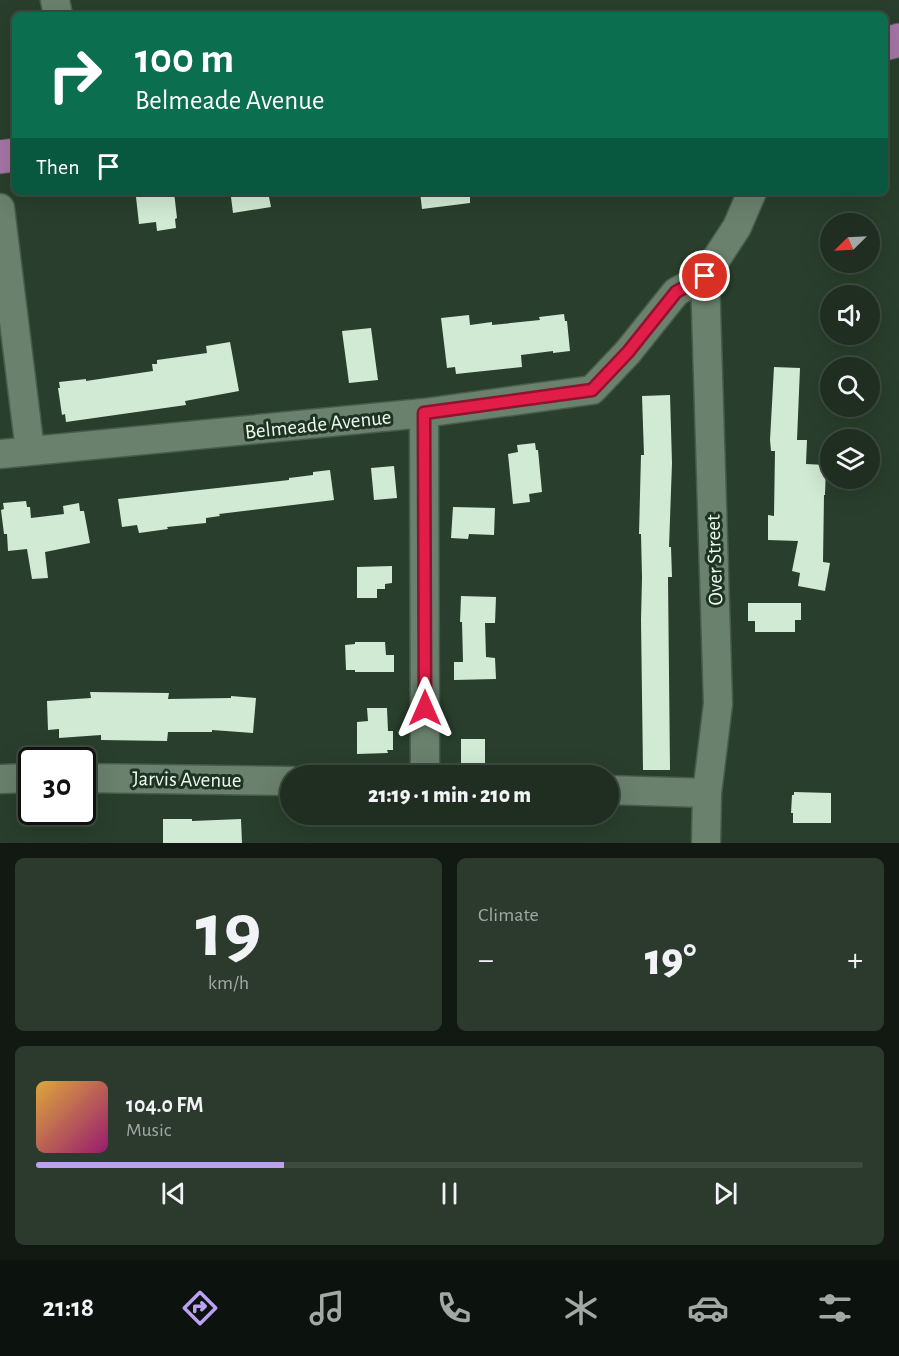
<!DOCTYPE html>
<meta charset="utf-8">
<style>
:root{--surface:#1f2e21;--page:#2c3a2e;--text:#f1f3f6;--muted:#a1a8a5;--line:#3c4a3f;--accent:#bca0f2}
body{margin:0;font-family:"Alegreya Sans",sans-serif;background:var(--page);color:var(--text);height:100vh;display:flex;flex-direction:column;font-size:22px;white-space:nowrap}
*{box-sizing:border-box;margin:0}
p{font-size:20px;color:var(--muted)}
.icon{flex:none;width:33px;height:33px;fill:none;stroke:currentColor;stroke-width:2;stroke-linecap:round;stroke-linejoin:round}
.map{position:relative;height:843px;overflow:hidden}
.drawer{display:flex;flex-direction:column;gap:15px;padding:15px;background:#111912;flex:1}
.drawer>*{flex:none}
.banner{position:absolute;left:12px;top:12px;width:876px;height:183px;border-radius:9px;box-shadow:0 6px 24px #0002,0 0 0 2px var(--line);background:#0b6e4f;color:#fff;overflow:hidden}
.needle{width:39px;rotate:246deg}
.tools{position:absolute;left:820px;top:213px;display:grid;gap:12px}
.tools a{display:grid;place-items:center;width:60px;height:60px;border-radius:50%;background:var(--surface);box-shadow:0 6px 24px #0002,0 0 0 2px var(--line);font-size:30px}
.speed{position:absolute;left:18px;top:747px;display:flex;gap:12px;font-size:30px;font-weight:700;text-align:center}
.speed>*{display:grid;place-content:center;width:78px;height:78px;border-radius:50%;background:var(--surface);box-shadow:0 6px 24px #0002,0 0 0 2px var(--line);line-height:1}
.speed .limit{border:3px solid #111;border-radius:9px;background:#fff;color:#111}
.pin{position:absolute;display:grid;place-items:center;width:51px;height:51px;color:#fff;margin:-26px;border:3px solid #fff;border-radius:50%;box-shadow:0 2px 6px #0007}
.me{position:absolute;width:66px;margin:-33px;rotate:0deg;stroke-linejoin:round;filter:drop-shadow(0 0 4px #0008)}
.turn{display:flex;align-items:center;gap:21px;height:126px;padding:0 24px;font-size:27px}
.turn .icon{width:78px;height:78px;stroke-width:2.5}
.turn b{display:block;font-size:42px;line-height:51px}
.then{display:flex;align-items:center;height:57px;padding:0 24px;background:#0003;gap:12px;font-size:22px}
.big{font-size:45px;font-weight:800;line-height:1.1}
.drawer .widget{flex:1;display:flex;flex-direction:column;justify-content:center;gap:9px;min-width:0;padding:0 21px;border-radius:9px;background:var(--page)}
.drawer .dial{align-items:center;gap:0}
.dial b{font-size:78px;line-height:1}
.song{display:flex;align-items:center;gap:18px}
.cover{width:72px;height:72px;border-radius:9px;background:linear-gradient(135deg,hsl(40 70% 55%),hsl(320 70% 35%))}
.played{height:6px;border-radius:3px;background:linear-gradient(90deg,var(--accent) 30%,var(--line) 30%)}
.keys{display:flex;justify-content:space-around;direction:ltr}
.heat{display:flex;justify-content:space-between;align-items:center;font-size:33px;direction:ltr}
.drawer .tiles{flex:1;display:grid;gap:15px;grid-template-columns:1fr 1fr}
.widget:last-child{grid-column:span 2}
.trip{position:absolute;left:280px;top:765px;width:339px;height:60px;border-radius:30px;background:var(--surface);box-shadow:0 6px 24px #0002,0 0 0 2px var(--line);font-weight:800;line-height:60px;text-align:center}
.tab-bar{display:flex;height:96px;justify-content:space-around;align-items:center;background:#0c120d;color:var(--muted)}
.tab-bar .icon{width:42px;height:42px}
.tab-bar .active{color:var(--accent)}
.tab-bar b{font-size:27px;color:var(--text)}
.map>svg:first-child{display:block}
.building{fill:#d0ead3}
.lines{fill:none;stroke-linecap:round;stroke-linejoin:round}
.minor-casing{stroke:#495c4c;stroke-width:31}
.major-casing{stroke:#495c4c;stroke-width:35}
.minor{stroke:#6a816d;stroke-width:28}
.major{stroke:#a575a6;stroke-width:33}
.route-casing{stroke:#92132f;stroke-width:15}
.route{stroke:#e11d48;stroke-width:10}
.labels{text-anchor:middle;stroke-width:6;stroke-linejoin:round;paint-order:stroke}
.street-label{font-size:21px;fill:#ecf9ed;stroke:#1f3322}
</style>
<div class="map">
<svg width="899" height="843" viewBox="0 0 899 843">
<rect width="100%" height="100%" fill="#293e2c"/>
<path class="building" d="M147 192H174L177 218 175 219 176 228 157 231 156 222 139 224 136 197 147 196Z
M237 192H268L271 207 233 213 231 197 237 196Z
M420 192H470V203L422 209Z
M564 314 565 321H567L570 351 553 353V351L521 355 522 367 456 374 455 367 447 368 441 318 469 315 470 325 492 322V325L540 320 539 317Z
M371 328 378 380 349 383 342 331Z
M230 342 239 391 185 401 186 405 66 422 65 414 62 415 58 388H60L59 382 86 379V381L153 371 152 364H157V360L207 353 206 346Z
M774 367 800 368 797 440H807L806 464 826 465 825 495H824L823 562 830 563 825 591 798 586 800 573 792 571 798 541 768 540V515L774 516 775 451H771L770 440Z
M670 395 672 463 669 547H671L672 577H668L670 770H643L641 620 642 578 641 534H639L641 455H644L642 396Z
M535 443 536 450H538L542 492 529 494 530 502 513 504 508 454 518 452 517 445Z
M394 466 397 498 374 500 371 468Z
M330 470 334 500 219 514 220 516 206 518V523L167 527 168 529 139 533 137 525 122 527 118 499 289 480V478L313 475V472Z
M26 501 27 507H30L31 518 64 514 63 506 79 503 80 511H84L90 543 45 552 48 578 32 579 27 549 8 551 7 534H4L1 510 4 509 3 503Z
M453 507 495 508 494 535 469 534 468 539 451 538Z
M392 566V583L385 584V589H377V598H357V567Z
M461 596 496 597 495 623H485L486 657 495 658 496 679 454 680V662H463L462 622H460Z
M748 603H801V620H795V632H755V621H748Z
M355 642H385L386 655H394V672H355V670H346L345 645 355 644Z
M90 692 169 693 168 699 231 698V696L256 698 253 733 212 730V732H168L167 741 101 740V735L59 738V729L48 730 47 701 91 698Z
M367 708H387L388 731H393V750H387L388 753 357 754V722L368 721Z
M461 739H485V766L461 767Z
M794 792 831 793V823H793V813H791L792 795H794Z
M163 819H192V821L241 819 242 843H163Z"/>
<g class="lines">
<g class="minor-casing">
<path id="minor" d="M55 0 58 15
M0 208 30 451
M705 276 718 704 707 793 706 843
M424 413 425 776
M0 454 424 413 592 390 628 352 676 292 705 276 737 227 752 192
M82 778 291 781
M0 779 32 778
M609 790 707 793"/>
</g>
<g class="major-casing">
<path id="major" d="M885 44 899 40
M0 157 15 155"/>
</g>
<use href="#minor" class="minor"/>
<use href="#major" class="major"/>
</g>
<g class="lines">
<g class="route-casing">
<path id="route" d="M425 708 424 413 592 390 628 352 676 292 705 276"/>
</g>
<use href="#route" class="route"/>
</g>
<g class="labels">
<g class="street-label">
<text transform="translate(318 424) rotate(-6)" y="7">Belmeade Avenue</text>
<text transform="translate(714 560) rotate(-92)" y="7">Over Street</text>
<text transform="translate(187 779) rotate(1)" y="7">Jarvis Avenue</text>
</g>
</g>
</svg>
<div class="tools">
<a><svg class="needle" viewBox="-14 -14 28 28"><path d="M0-13l5 13h-10z" fill="#e53935"/><path d="M0 13l5-13h-10z" fill="#a1a8a5"/></svg></a>
<a><svg class="icon" aria-label="sound" viewBox="0 0 24 24"><path d="M4 9h4l5-4v14l-5-4H4zM17 9q2 3 0 6"/></svg></a>
<a><svg class="icon" aria-label="search" viewBox="0 0 24 24"><circle cx="10" cy="10" r="6"/><path d="M15 15l6 6"/></svg></a>
<a><svg class="icon" aria-label="layers" viewBox="0 0 24 24"><path d="M12 4l9 5-9 5-9-5zM3 14l9 5 9-5"/></svg></a>
</div>
<div class="speed"><div class="limit">30</div></div>
<div class="pin" style="left:705px;top:276px;background:#d93025"><svg class="icon" aria-label="arrive" viewBox="0 0 24 24"><path d="M6 21V4h12l-3 4 3 4H6"/></svg></div>
<svg class="me" style="left:425px;top:708px" viewBox="-20 -20 40 40"><path d="M0-17L14 15 0 8-14 15z" fill="#e11d48" stroke="#fff" stroke-width="4"/></svg>
<div class="trip">21:19 · 1 min · 210 m</div>
<div class="banner">
<div class="turn"><svg class="icon" aria-label="right" viewBox="0 0 24 24"><path d="M7 20v-9h11M14 6l5 5-5 5"/></svg><div><b>100 m</b>Belmeade Avenue</div></div>
<div class="then">Then<svg class="icon" aria-label="arrive" viewBox="0 0 24 24"><path d="M6 21V4h12l-3 4 3 4H6"/></svg></div>
</div>
</div>
<section class="drawer">
<div class="tiles">
<div class="widget dial"><b>19</b><p>km/h</p></div>
<div class="widget"><p>Climate</p>
<div class="heat"><a>−</a><b class="big">19°</b><a>+</a></div>
</div>
<div class="widget">
<div class="song"><i class="cover"></i><div><b>104.0 FM</b><p>Music</p></div></div>
<div class="played"></div>
<div class="keys"><svg class="icon" aria-label="previous" viewBox="0 0 24 24"><path d="M18 5L8 12l10 7zM5 5v14"/></svg><svg class="icon" aria-label="pause" viewBox="0 0 24 24"><path d="M8 5v14M16 5v14"/></svg><svg class="icon" aria-label="next" viewBox="0 0 24 24"><path d="M6 5l10 7-10 7zM19 5v14"/></svg></div>
</div>
</div>
</section>
<nav class="tab-bar">
<b>21:18</b>
<svg class="icon active" aria-label="directions" viewBox="0 0 24 24"><path d="M12 3l9 9-9 9-9-9zM9 14v-3h6M13 9l2 2-2 2"/></svg>
<svg class="icon" aria-label="music" viewBox="0 0 24 24"><path d="M9 18V5l10-2v13"/><circle cx="6" cy="18" r="3"/><circle cx="16" cy="16" r="3"/></svg>
<svg class="icon" aria-label="phone" viewBox="0 0 24 24"><path d="M5 4h4l2 5-3 2q2 4 5 5l2-3 5 2v4C11 20 4 13 5 4z"/></svg>
<svg class="icon" aria-label="climate" viewBox="0 0 24 24"><path d="M12 3v18M4 7l16 10M4 17L20 7"/></svg>
<svg class="icon" aria-label="car" viewBox="0 0 24 24"><path d="M5 17H2v-5l4-1 3-4h7l3 4 3 1v5h-3M9 17h6M6 11h13"/><circle cx="7" cy="17" r="2"/><circle cx="17" cy="17" r="2"/></svg>
<svg class="icon" aria-label="filters" viewBox="0 0 24 24"><path d="M4 7h16M4 17h16"/><circle cx="9" cy="7" r="2"/><circle cx="15" cy="17" r="2"/></svg>
</nav>
